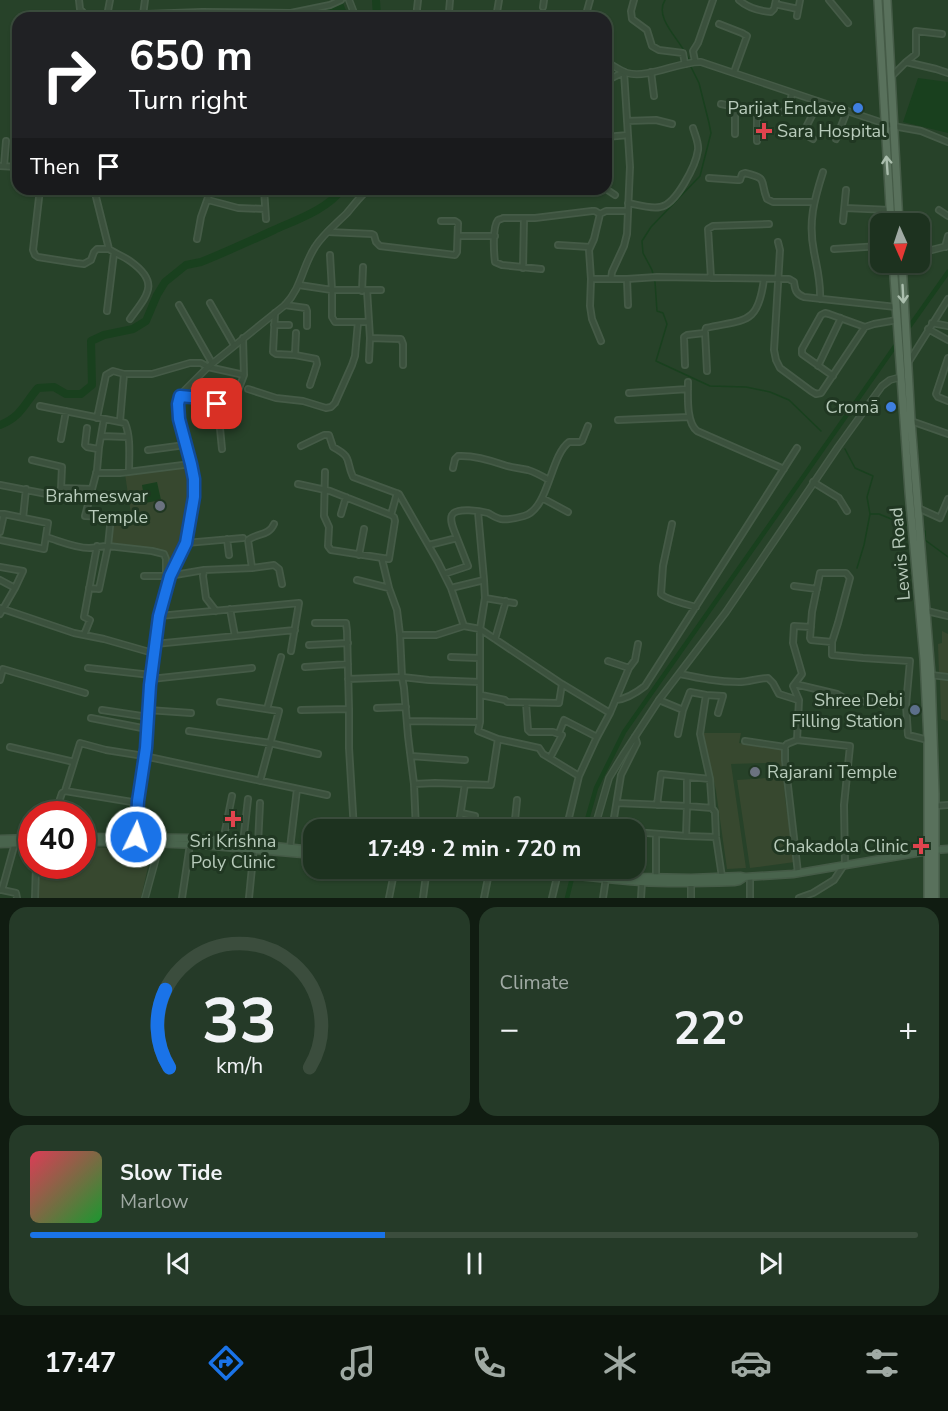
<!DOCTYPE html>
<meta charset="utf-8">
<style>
:root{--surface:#1d321f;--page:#253a28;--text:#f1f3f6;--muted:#a0aaa4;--line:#3b4d3d;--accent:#1a73e8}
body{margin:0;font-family:"Nunito Sans",sans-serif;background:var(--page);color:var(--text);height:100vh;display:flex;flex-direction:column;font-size:22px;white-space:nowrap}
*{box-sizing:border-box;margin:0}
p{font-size:20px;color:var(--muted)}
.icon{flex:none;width:33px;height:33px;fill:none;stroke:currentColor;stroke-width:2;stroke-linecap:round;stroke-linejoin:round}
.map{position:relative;height:898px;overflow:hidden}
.drawer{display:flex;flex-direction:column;gap:9px;padding:9px;background:#101c11;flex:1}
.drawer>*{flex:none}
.guide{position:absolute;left:12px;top:12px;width:600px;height:183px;border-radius:18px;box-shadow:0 2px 4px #0004,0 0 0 2px var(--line);background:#202124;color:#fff;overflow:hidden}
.needle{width:39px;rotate:177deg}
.controls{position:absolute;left:870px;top:213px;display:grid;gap:12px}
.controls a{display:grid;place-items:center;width:60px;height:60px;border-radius:12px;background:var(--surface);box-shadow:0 2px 4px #0004,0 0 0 2px var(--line);font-size:30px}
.speed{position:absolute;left:18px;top:801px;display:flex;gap:12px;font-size:30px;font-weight:700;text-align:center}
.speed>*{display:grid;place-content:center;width:78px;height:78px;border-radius:50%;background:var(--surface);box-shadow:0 2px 4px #0004,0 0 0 2px var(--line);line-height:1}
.speed .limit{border:9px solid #d22;background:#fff;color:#111}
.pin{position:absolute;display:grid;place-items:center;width:51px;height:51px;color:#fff;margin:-26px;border-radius:12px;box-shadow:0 3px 9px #0006}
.me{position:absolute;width:66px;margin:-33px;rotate:4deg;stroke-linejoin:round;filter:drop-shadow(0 0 4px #0008)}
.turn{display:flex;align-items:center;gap:21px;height:126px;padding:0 18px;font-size:27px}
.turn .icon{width:78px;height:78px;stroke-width:2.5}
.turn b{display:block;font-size:42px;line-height:51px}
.then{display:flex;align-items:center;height:57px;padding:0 18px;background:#0003;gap:12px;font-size:22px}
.big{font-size:45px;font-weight:700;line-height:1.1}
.drawer .card{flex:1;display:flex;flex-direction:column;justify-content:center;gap:9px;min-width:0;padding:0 21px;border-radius:18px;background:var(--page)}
.drawer .dial{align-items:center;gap:0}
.dial svg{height:156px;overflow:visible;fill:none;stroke:var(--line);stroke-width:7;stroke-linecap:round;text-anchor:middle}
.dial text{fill:var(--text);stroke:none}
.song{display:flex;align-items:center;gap:18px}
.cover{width:72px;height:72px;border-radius:9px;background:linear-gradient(135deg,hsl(350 70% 55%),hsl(130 70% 35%))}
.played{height:6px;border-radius:3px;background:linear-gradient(90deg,var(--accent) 40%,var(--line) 40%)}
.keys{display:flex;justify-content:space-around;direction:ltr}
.heat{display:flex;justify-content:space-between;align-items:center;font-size:33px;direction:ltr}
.drawer .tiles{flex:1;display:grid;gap:9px;grid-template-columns:1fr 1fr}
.card:last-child{grid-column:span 2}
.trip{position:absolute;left:303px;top:819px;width:342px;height:60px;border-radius:18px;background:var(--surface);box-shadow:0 2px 4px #0004,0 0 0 2px var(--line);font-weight:700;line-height:60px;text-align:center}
.menu{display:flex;height:96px;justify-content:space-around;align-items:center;background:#0c140c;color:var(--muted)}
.menu .icon{width:42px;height:42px}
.menu .active{color:var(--accent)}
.menu b{font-size:27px;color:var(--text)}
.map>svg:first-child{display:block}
.green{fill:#37482f}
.water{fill:#19401e}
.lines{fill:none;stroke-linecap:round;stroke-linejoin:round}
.stream{stroke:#19401e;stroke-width:1.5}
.canal{stroke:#19401e;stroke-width:4.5}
.river{stroke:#19401e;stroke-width:8}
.minor-casing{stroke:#455b47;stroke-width:8}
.tertiary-casing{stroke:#455b47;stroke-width:8}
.secondary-casing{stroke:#455b47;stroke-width:9}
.primary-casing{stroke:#455b47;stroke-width:10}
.minor{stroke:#3b513d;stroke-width:4.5}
.tertiary{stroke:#3b513d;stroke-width:5}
.secondary{stroke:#49644d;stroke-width:6}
.primary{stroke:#59715c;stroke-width:7}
.oneway{stroke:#aabead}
.route-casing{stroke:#114b97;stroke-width:15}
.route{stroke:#1a73e8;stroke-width:10}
.shop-dot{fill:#3f7fe0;stroke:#203722;stroke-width:2}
.health-dot{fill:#e0444e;stroke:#203722;stroke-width:2}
.worship-dot{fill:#6b7280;stroke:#203722;stroke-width:2}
.service-dot{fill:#5c6f8a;stroke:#203722;stroke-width:2}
.labels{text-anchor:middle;stroke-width:6;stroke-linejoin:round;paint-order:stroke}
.poi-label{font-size:18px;fill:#b8cbbb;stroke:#203722;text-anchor:end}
.street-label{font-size:18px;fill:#b8cbbb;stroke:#203722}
</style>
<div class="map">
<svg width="948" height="898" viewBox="0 0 948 898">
<rect width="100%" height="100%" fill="#274229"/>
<path class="green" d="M190 466 192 491 184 541 169 567H167V551L110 545 112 521H132L125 474Z
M942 631 948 634V674H939L938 644 942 643Z
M940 679 948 680V721L941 719Z
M703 733H741L739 743 783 749 785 798 795 862 750 868 737 780 766 778V763L731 764 746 868 727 869 716 791Z
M83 847 152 849 141 898H39L37 866H82Z"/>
<path class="water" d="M343 3 349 18H119L154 15 228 14 291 16Z
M918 78 948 82V133L903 122Z
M157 482 161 500 145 503 142 485Z"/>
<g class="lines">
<path class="stream" d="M665 0C653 19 683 42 689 60
M690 65 699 83 709 123 711 133 700 176 651 227 642 241 643 253 652 270 655 282 657 311 663 313 667 324 656 361 710 386 746 387 770 392 789 400 821 431
M845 449 855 468 873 476 867 497 870 514H879L911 527
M924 531H925V540L948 557
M857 568 864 545 870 514"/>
<path class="canal" d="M907 330 948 272
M584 830 596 788 624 732 898 342
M567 898 573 874"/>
<path class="river" d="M376 0 377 18
M0 425C22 416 24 404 38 388L54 387 66 394H81L92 385 91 341 104 335 133 329 146 321 157 295 165 282 186 265 201 262C226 252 250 241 274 230 296 220 328 209 342 189"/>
<g class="minor-casing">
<path id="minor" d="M79 0 80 9 87 17
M634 0 631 11 632 19 647 30 652 46 659 50 683 53 685 64
M739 0C748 8 759 11 771 12L774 9 776 0
M829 0 848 23
M775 4 798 9
M543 7 544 0
M417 14 446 15 449 12 450 0
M143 15 145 0
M107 16 110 0
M797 16 800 0
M86 18 91 16 202 12 291 13 330 5 341 0
M416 18 418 0
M496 18 499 0
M585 18 590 0
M719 24 742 33 747 36 734 72
M695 61 693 51 698 43 713 0
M906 62 916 54V31L942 34
M651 72 654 96
M891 77 906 62 936 69 948 73
M606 81 624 72 630 167 627 234 624 246 612 272 611 279
M721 104 745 109 786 112 789 109 792 93
M757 110V141
M627 121 656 120 672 124
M17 123H18
M893 126 921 131 948 142
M735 134V107
M606 137 628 135
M813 139 806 135 804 131 819 102
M836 139 847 111
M0 166 18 167
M4 166 6 141
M709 178 737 180H740L742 174 745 173C769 179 759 179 767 199L773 202H813
M40 189 33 250 35 255 38 257 76 263 84 264 91 260 94 252 97 249H109
M94 189 109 249C116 254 123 256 130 261 161 283 147 295 130 319
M264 189 266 219
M606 189 615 195
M208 200 238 208 265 209
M628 203C638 205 651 209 660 207 676 205 696 165 698 150 699 143 695 135 693 128
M845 208 890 210
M939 210 948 216
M843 221 846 190
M328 232 372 234 374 235 376 242 380 246 455 255 457 252 458 223 455 221H441
M458 236H495
M197 239 201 217 211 189
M778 242 780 250 774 350 776 360 780 368 811 391 816 394 821 393 865 327 874 324 897 320
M558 245 590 247
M945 247 948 236
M834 249 880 246
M330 255 332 290H381
M523 268 524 218
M541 269 502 265 495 262C494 254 492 227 498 220 500 219 502 219 503 218H535L592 211H595L600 214
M711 278 708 229 713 226 769 224
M591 279H627L657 277 789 279 794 282C795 290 796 294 804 297L896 307
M627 279 628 305
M299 285 332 290V317L335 322H368
M367 290 370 338 369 360
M362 291 363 267
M820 299C821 282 817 268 814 252 808 222 814 200 823 172
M210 303 234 345
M179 305 212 363
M285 305 306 308 307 311V326
M107 311 114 253
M275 313 273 352 276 354 295 355 316 359 317 364 310 385
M932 323 948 326
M274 325H289
M928 329 948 340
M370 338 401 339 403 344V365
M601 341 592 319 590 306 591 279 589 250 594 239 600 214 606 211H627
M295 355 296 333
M948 358 936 394 938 397 948 401
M908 363 948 299
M685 365 684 337 687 335 704 333
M818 366 841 318
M707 371 705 331 706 328C746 319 758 325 764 279
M833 376 802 354V349L821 315 825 313 829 314 865 327
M688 382C688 396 686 422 697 431L784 469
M248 389 276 398 303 401 326 408 331 407 335 403 352 365 355 356 358 322
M629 393 688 389
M179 396 215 401 218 408 222 449
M236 396 244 375 243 338
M40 406 125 423C131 437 129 456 129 472
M97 418 106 375 113 371 124 374H152L190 363H201L208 367 244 375
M618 420 689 417
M120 421 124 374
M911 421 948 434
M87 428 85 445 87 447 98 449
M101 436 128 437
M61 439 66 411
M301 446 324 435H329L333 447C353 458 345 459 353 477L399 494 438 562 451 588 464 626 480 629 485 598 484 580 451 588
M148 450 185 445
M453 468 455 459 458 456C474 455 490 460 504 465 512 468 520 468 528 470 535 472 542 476 549 480
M325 472 324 516 329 527 328 546 331 550 389 559 395 521 394 517 391 515
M96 473H120L191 464
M813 482 839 498 847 511
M298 484 330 491 391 515 397 493
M0 485 52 495H58L61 488 62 467 32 460
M61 488 92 489
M542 498 568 512
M918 508 940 518 948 499
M478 512 484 580
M0 514H4L0 532
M341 514 346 497
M23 518 26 489
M672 524 663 566 661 594C667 600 686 604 696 607
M46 537C60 541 75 548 89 548 95 548 101 546 108 546L111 517 85 516 97 470 99 447 104 419
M457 538C455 532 449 521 452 515 456 507 481 511 488 513 492 515 496 518 501 519 508 520 517 518 524 516 549 509 550 456 569 442H580L582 441 588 426
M227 539 229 555
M0 540 44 549 48 523 4 514
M186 543 243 538
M429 545 457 538 468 566 444 574
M359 555 364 529
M382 559 389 588
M0 567 23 571 15 588
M252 568 248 540C257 533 269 536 274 524
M204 570 252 568 274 565 279 569 282 584
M820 573H846L850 578 838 623 832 642 811 640 810 638 812 612Z
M144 576H169L204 570 203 576 206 598 216 611
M0 580 15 588 0 614
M357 580 389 588 397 610 400 635H436L464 626
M794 586 817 589
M89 588 99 589 108 546 152 551 164 554 166 559V576
M485 598 514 603
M0 608 74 633 104 639 153 653
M230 609 235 636
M925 612 927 611 948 616
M159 616 299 603 291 651
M315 623H346L347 631 349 709
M84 635 90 620 84 617 97 546
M400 635 402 677 404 688 408 736 414 784 416 830
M495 639 506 601
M832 642V655L863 658 910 661 906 705 908 735 928 740
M155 644 295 630
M309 645 348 643
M451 657 479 658
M305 667 348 664
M88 668 151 675
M629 668 635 660 638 644
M680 674C699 678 718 682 739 682 749 682 758 678 768 678L773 683 779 694 798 700
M931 675 948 677
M151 679 252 668
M348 679 402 677 429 680 480 682
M0 680 3 669 85 693
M795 684 837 694 849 701 879 702 882 705H906
M481 695 505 700 507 702 559 703 562 684
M706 695 723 696 718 713
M616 700C627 699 636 693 645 686L797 448
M659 700 683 710 678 734
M220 702 279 711 260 781
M526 703 528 730 530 732H553L562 735 550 758
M377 708 406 707
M267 709 281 657
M102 710 148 717
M148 710 191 713
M301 710 349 709V748L354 830
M683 710 690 692 706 695 700 734 710 779 712 808 715 812 716 837 722 877
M91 718 147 729
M407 721 480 722 478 731 498 739 491 785 435 783 414 784
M480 722V629L562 684 610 713
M189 731 270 743 318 754
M559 733 564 720 597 737
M498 739 539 748 543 754 579 776
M797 740 799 700 793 686 802 674 793 643 794 626 811 627
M745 741 785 747 787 744 797 740 850 746 844 805 845 865
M10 747 74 762
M785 747V760L798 873
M411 756 465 760
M687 777V806L712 808
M65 791 138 803
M617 803 687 806 686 836 634 832
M657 805 661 774 710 779
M935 806 948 805
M461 813 475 816
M55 814 62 793 65 791 80 743 106 750 144 756 327 795
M458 830 465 784
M514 830 517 800
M566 830 579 776 596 739 610 713 629 668 608 661
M612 830 621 775 637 743 635 737
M686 836 716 837
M223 841 232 796
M243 843 248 799
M258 844 260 803
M290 848 297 789
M656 877V834
M750 877V898
M0 890H2L15 843
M2 890 16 893 17 898
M35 898 36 866
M182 898 190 844
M249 898 254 847
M389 898 395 868
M423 898 427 868
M484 898 490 868
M552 898 558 873
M603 898 606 878
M641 898 642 882
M799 898 813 893 834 880 844 865"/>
</g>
<g class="tertiary-casing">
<path id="tertiary" d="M349 0 356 18
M606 62C613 65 620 71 627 73 648 79 680 61 701 62L889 125
M920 253 948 246
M594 830 609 778 623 755 659 700 726 612 838 447 882 386 890 380 901 377
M136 841 138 801 145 749 150 685 159 616 169 576 186 543 194 497V479L191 464 179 419 178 404 179 396 208 367 285 305C302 287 302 267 315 247 323 234 336 224 347 213 354 205 360 196 369 189
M691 884V898
M145 898 160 843"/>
</g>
<g class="secondary-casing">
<path id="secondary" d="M82 837 191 838 314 850
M0 839 32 838
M82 842H118L202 845 314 855
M0 844 32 843
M498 868C546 872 594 878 641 882 672 884 703 883 734 882L739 881 745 877
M556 868 642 877 691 878 740 876 745 877 793 874 934 850 948 849"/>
</g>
<g class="primary-casing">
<path id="primary" d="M878 0 891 224
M887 0 899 224
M893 262 909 492 924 659 928 740V898
M902 262 911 421 931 675 935 794V898"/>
</g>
<use href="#minor" class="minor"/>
<use href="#tertiary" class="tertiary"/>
<use href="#secondary" class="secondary"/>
<use href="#primary" class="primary"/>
</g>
<defs><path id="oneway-shaft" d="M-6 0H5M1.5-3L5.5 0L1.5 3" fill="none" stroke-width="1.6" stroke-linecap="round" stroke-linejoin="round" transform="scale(1.5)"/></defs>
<g class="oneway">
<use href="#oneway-shaft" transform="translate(887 165) rotate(-94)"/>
<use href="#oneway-shaft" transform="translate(903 294) rotate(87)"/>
</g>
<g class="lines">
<g class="route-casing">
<path id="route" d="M136 837 138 801 146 748 150 685 159 616 170 576 186 543 194 497V479L191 464 179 419 178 404 180 396 213 399 215 400 217 404"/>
</g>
<use href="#route" class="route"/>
</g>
<g class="shop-dot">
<circle cx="858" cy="108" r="6"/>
<circle cx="891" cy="407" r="6"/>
</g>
<g class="health-dot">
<path d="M761 122h6v6h6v6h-6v6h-6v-6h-6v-6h6z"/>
<path d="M230 810h6v6h6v6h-6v6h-6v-6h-6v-6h6z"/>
<path d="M918 837h6v6h6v6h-6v6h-6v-6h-6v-6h6z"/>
</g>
<g class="worship-dot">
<circle cx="160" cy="506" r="6"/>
<circle cx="755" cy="772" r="6"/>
</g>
<circle class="service-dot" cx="915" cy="710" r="6"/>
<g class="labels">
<g class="poi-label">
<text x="846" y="114">Parijat Enclave</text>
<text x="777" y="137" text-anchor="start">Sara Hospital</text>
<text x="879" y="413">Cromā</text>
<text x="148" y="502">Brahmeswar<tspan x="148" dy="21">Temple</tspan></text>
<text x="903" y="706">Shree Debi<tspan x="903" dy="21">Filling Station</tspan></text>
<text x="767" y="778" text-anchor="start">Rajarani Temple</text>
<text x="233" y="847" text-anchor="middle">Sri Krishna<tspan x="233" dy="21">Poly Clinic</tspan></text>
<text x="908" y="852">Chakadola Clinic</text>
</g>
<g class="street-label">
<text transform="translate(900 554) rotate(-95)" y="6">Lewis Road</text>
</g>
</g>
</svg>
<div class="controls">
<a><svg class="needle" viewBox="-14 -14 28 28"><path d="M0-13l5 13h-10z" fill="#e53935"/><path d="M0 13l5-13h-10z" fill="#a0aaa4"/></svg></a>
</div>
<div class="speed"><div class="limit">40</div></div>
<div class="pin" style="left:217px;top:404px;background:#d93025"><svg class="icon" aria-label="arrive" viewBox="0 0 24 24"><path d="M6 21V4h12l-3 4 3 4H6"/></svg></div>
<svg class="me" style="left:136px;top:837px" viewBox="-20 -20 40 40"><circle r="17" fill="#1a73e8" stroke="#fff" stroke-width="3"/><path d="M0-11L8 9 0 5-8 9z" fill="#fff"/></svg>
<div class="trip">17:49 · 2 min · 720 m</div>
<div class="guide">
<div class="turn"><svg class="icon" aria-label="right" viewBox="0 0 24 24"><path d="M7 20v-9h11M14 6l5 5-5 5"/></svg><div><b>650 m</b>Turn right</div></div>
<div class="then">Then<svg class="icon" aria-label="arrive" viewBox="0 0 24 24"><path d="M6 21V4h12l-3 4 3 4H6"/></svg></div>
</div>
</div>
<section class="drawer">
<div class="tiles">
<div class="card dial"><svg viewBox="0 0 100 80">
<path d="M14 69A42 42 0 1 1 86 69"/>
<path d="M14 69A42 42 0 0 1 12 29" stroke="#1a73e8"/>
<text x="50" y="56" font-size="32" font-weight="700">33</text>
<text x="50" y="72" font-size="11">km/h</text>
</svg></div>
<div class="card"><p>Climate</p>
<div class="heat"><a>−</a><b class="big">22°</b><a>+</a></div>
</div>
<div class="card">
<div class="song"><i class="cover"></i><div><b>Slow Tide</b><p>Marlow</p></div></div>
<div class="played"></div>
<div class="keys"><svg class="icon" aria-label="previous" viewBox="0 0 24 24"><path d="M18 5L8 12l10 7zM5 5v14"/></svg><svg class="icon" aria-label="pause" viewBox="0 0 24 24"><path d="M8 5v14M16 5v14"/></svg><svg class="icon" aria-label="next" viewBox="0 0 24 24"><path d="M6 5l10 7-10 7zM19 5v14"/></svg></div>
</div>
</div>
</section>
<nav class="menu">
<b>17:47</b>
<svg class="icon active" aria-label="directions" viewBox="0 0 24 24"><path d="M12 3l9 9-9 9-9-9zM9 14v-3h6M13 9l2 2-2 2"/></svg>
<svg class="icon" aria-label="music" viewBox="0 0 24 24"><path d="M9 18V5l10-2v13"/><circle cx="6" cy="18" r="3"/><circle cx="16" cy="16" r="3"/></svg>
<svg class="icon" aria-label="phone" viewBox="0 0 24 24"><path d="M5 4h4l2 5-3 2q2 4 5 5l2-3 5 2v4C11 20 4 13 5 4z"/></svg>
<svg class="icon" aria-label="climate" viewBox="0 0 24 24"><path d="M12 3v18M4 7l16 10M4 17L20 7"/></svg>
<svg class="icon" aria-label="car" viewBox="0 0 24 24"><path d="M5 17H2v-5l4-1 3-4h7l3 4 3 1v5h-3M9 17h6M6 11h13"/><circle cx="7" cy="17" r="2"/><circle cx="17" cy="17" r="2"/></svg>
<svg class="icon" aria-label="filters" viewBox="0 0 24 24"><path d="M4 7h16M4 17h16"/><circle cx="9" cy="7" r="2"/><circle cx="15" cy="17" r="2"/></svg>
</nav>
